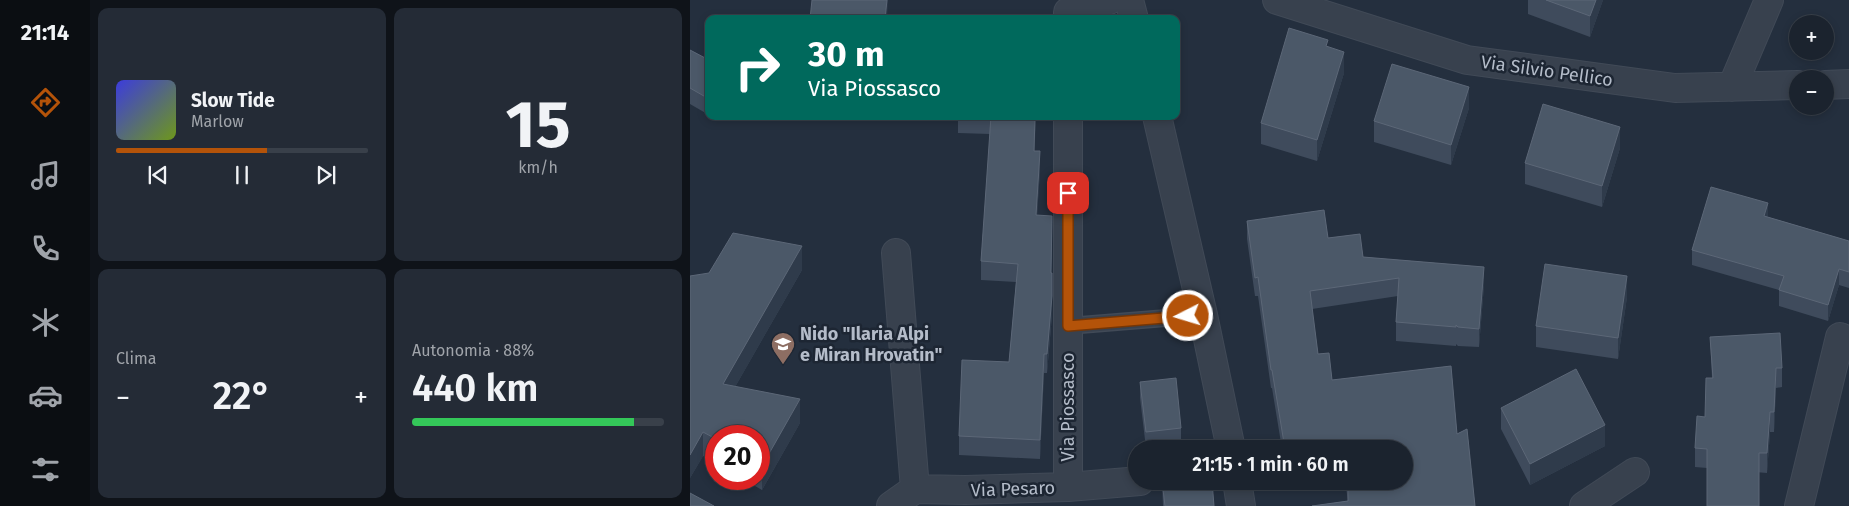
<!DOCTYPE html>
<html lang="it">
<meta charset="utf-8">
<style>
:root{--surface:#1b232e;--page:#242b36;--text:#f1f3f6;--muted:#a0a4aa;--line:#39404a;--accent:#b45309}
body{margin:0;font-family:"Fira Sans",sans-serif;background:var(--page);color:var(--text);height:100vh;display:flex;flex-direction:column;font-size:19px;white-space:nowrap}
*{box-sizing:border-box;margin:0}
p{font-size:16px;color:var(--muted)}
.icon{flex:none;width:28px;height:28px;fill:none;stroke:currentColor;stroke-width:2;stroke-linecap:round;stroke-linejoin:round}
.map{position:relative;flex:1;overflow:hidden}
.details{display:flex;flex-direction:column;gap:8px;padding:8px;background:#0f1319;width:600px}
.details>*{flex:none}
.banner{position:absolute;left:15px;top:15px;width:475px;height:105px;border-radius:10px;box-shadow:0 2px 8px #0003,0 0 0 1px var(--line);background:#00695c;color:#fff;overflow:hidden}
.tools{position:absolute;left:1099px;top:15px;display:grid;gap:10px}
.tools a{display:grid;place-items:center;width:45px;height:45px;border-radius:50%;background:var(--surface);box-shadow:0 2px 8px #0003,0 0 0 1px var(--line);font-size:25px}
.speed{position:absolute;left:15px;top:425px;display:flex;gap:10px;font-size:25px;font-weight:700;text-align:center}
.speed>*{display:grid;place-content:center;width:65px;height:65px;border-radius:50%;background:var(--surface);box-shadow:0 2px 8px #0003,0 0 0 1px var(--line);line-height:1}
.speed .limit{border:8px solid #d22;background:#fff;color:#111}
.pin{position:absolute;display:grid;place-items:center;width:42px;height:42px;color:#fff;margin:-21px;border-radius:10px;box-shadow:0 2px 8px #0006}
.me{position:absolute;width:55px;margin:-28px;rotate:265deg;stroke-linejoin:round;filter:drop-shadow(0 0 4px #0008)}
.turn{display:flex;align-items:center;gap:18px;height:105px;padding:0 20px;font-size:22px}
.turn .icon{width:65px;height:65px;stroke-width:2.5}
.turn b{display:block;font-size:35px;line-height:42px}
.big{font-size:38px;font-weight:600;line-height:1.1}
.details .widget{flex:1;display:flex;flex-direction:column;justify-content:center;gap:8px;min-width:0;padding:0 18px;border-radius:10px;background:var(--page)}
.details .dial{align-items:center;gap:0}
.dial b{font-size:65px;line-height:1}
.song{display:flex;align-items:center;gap:15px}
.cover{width:60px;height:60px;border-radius:8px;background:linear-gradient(135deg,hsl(240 70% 55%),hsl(80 70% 35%))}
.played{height:5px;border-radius:2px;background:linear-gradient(90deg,var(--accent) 60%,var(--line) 60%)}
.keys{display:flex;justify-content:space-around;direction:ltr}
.heat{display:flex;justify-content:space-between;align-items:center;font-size:28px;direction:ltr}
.charge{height:8px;border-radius:4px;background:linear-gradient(90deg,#34c759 88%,var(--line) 0)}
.details .tiles{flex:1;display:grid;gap:8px;grid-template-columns:repeat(2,1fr)}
.trip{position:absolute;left:438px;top:440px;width:285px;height:50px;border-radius:25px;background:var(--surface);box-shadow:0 2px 8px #0003,0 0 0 1px var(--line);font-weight:600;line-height:50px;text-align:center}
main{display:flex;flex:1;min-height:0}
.tabs{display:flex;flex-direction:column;width:90px;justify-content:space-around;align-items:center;background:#0b0e12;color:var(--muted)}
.tabs .icon{width:35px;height:35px}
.tabs .current{color:var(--accent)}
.tabs b{font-size:22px;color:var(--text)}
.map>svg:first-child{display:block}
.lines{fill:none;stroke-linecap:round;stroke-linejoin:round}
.lane-casing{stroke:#414a57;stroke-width:18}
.street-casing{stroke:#414a57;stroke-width:30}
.lane{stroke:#38414e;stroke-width:15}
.street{stroke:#38414e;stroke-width:28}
.wall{fill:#3f4b5c}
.shaded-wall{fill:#2f3b4b}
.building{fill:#4b5868;stroke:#5c6777}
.route-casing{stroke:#753606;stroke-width:12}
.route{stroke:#b45309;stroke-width:9}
.labels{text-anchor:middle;stroke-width:5;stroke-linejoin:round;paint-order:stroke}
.street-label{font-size:18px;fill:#b4bcc9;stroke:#1d2633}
.poi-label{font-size:18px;font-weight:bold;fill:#b4bcc9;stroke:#1d2633;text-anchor:start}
</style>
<main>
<nav class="tabs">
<b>21:14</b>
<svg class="icon current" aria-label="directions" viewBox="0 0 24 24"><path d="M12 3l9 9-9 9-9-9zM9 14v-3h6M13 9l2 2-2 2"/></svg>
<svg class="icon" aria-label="music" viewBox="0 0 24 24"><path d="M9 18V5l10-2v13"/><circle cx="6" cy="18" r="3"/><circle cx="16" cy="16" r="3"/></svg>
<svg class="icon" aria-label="phone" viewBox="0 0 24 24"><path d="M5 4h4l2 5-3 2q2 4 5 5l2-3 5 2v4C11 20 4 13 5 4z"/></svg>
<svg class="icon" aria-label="climate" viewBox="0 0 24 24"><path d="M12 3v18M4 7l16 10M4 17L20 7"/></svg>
<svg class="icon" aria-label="car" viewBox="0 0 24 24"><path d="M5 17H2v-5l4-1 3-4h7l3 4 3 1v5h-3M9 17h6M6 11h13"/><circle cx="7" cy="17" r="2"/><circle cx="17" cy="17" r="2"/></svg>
<svg class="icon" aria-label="filters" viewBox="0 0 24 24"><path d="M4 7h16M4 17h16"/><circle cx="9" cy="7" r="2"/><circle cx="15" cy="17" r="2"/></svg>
</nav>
<section class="details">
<div class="tiles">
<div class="widget">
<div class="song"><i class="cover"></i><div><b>Slow Tide</b><p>Marlow</p></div></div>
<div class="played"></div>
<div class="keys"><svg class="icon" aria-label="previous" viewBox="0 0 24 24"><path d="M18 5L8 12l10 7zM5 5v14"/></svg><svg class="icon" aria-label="pause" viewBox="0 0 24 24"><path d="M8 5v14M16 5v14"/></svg><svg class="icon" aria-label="next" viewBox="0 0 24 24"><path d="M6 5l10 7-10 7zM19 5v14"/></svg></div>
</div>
<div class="widget dial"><b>15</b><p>km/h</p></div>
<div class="widget"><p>Clima</p>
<div class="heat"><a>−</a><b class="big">22°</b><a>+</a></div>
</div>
<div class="widget"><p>Autonomia · 88%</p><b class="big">440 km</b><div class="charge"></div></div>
</div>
</section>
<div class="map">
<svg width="1159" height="506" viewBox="0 0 1159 506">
<rect width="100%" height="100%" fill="#242f3e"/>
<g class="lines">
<g class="lane-casing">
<path id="lane" d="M378 326 513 315"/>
</g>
<g class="street-casing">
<path id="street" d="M439 0 444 19
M587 0 777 60 985 88 1108 85
M378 19V12L419 0
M1135 85 1159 84
M1042 87 1079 0
M467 116 513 315 541 449
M206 253 225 489
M547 481 551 506
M378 487V116
M201 506 225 489 275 490 378 487 450 481
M894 506 945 472
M1109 506 1150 337 1159 341"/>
</g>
<use href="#lane" class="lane"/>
<use href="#street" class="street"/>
</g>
<path class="wall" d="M838 0H913L900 37 838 14Z
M0 50 19 60V115L0 104Z
M654 73 627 161 571 144V123Z
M779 108 761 165 684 142V121Z
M268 116H346L344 151 350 170 347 215 362 235 361 273 362 315 357 373H354L350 459 269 455V436L319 362 326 282 291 280V261L300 134 268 133Z
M930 148 912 207 835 184V163Z
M634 210 638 238 670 234 673 257 794 267V285L789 347 768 346 766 344V346L706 341V322L708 296 622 309 628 354 639 353 642 380 761 366 767 434 777 429 785 506H622L658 501 655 481H714V449H592L582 388H581L568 296H565L557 239V221Z
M1078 217 1159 241V288L1149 285 1138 321 1089 306V290L1002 265V250Z
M112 270 45 387 110 423 72 490 53 479H69V436H26V463L13 456 0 478V276Z
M937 297 928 359 846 347V326Z
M1020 337 1092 368V387L1086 388 1084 432H1080L1077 473 1005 467V448L1015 417 1022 378Z
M450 382 491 428V444L456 448 450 398Z
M811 408 915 446 840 485 811 429Z
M472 481H522L524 506H473Z"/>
<path class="shaded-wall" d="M197 0H198L197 19H195Z
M906 0H913L900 37V16Z
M654 52V73L627 161V140Z
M779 87V108L761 165V145Z
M345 116H346L344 170V151Z
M930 127V148L912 207V186Z
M350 151V170L346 234V215Z
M1078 203V219L1074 216Z
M112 246V270L33 408V384Z
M794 267V285L789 347V329Z
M1149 269V285L1138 321V305Z
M937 276V297L928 359V338Z
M362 296V315L357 373V354Z
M354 354V373L350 459V440Z
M1086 368V388L1084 432V412Z
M110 399V423L72 490V466Z
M1080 412V432L1077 473V453Z
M915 425V446L840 485V464Z
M13 432V456L0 478V455Z"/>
<path class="building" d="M122 0H197L195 19H120Z
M856 0H906L900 16Z
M599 28 638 40 636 46 654 52 627 140 571 123Z
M0 50 19 60V99L0 88Z
M702 64 779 87 761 145 684 121Z
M853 104 930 127 912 186 835 163Z
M301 116H345L344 151H350L346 215 362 216 361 273H362V296L357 354H354L350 440 269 436 272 360 319 362 328 264 291 261Z
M1021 187 1078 203 1074 216 1159 241V272L1149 269 1138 305 1089 290 1094 276 1002 250Z
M634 210 638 238 670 234 673 257 794 267 789 329 768 327 766 325V327L706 322 709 278 620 291 628 354 639 353 642 380 761 366 767 434 777 429 785 506H622L658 501V481H714V449H595L582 370H581L568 277 565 278 557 221Z
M43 233 112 246 33 384 110 399 72 466 69 464V436H26V439L13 432 0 455V276L19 273Z
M855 264 937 276 928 338 846 326Z
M1090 333 1092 368H1086L1084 412H1080L1077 453H1069V506H1017V449L1005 448 1007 416 1015 417 1016 378H1023L1020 337Z
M886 369 915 425 840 464 811 408Z
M486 378 491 428 456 432 450 382Z
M472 481H522L524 506H475Z
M0 493 24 506H0Z"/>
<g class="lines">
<g class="route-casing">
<path id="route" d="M378 193V326L498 316"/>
</g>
<use href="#route" class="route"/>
</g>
<defs>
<g id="school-pin" transform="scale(1.25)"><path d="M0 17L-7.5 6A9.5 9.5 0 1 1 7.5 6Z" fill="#8d6e63" stroke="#1d2633"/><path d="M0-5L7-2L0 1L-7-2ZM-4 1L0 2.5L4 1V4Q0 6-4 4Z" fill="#fff"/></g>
</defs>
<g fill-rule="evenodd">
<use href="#school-pin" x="93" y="344"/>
</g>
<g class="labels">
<g class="street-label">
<text transform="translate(857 71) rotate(8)" y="6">Via Silvio Pellico</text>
<text transform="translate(378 407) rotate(-90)" y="6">Via Piossasco</text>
<text transform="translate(323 489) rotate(-2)" y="6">Via Pesaro</text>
</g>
<g class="poi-label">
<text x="110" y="340">Nido "Ilaria Alpi<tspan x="110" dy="21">e Miran Hrovatin"</tspan></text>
</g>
</g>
</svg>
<div class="tools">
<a>+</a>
<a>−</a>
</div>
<div class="speed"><div class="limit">20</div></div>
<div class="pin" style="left:378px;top:193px;background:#d93025"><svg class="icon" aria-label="arrive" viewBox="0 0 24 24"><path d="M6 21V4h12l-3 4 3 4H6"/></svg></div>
<svg class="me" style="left:498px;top:316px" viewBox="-20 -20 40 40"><circle r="17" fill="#b45309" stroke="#fff" stroke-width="3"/><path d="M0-11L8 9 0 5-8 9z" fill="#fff"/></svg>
<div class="trip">21:15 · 1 min · 60 m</div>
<div class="banner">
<div class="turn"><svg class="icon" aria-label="right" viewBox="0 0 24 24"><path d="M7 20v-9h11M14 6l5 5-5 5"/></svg><div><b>30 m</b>Via Piossasco</div></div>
</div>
</div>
</main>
